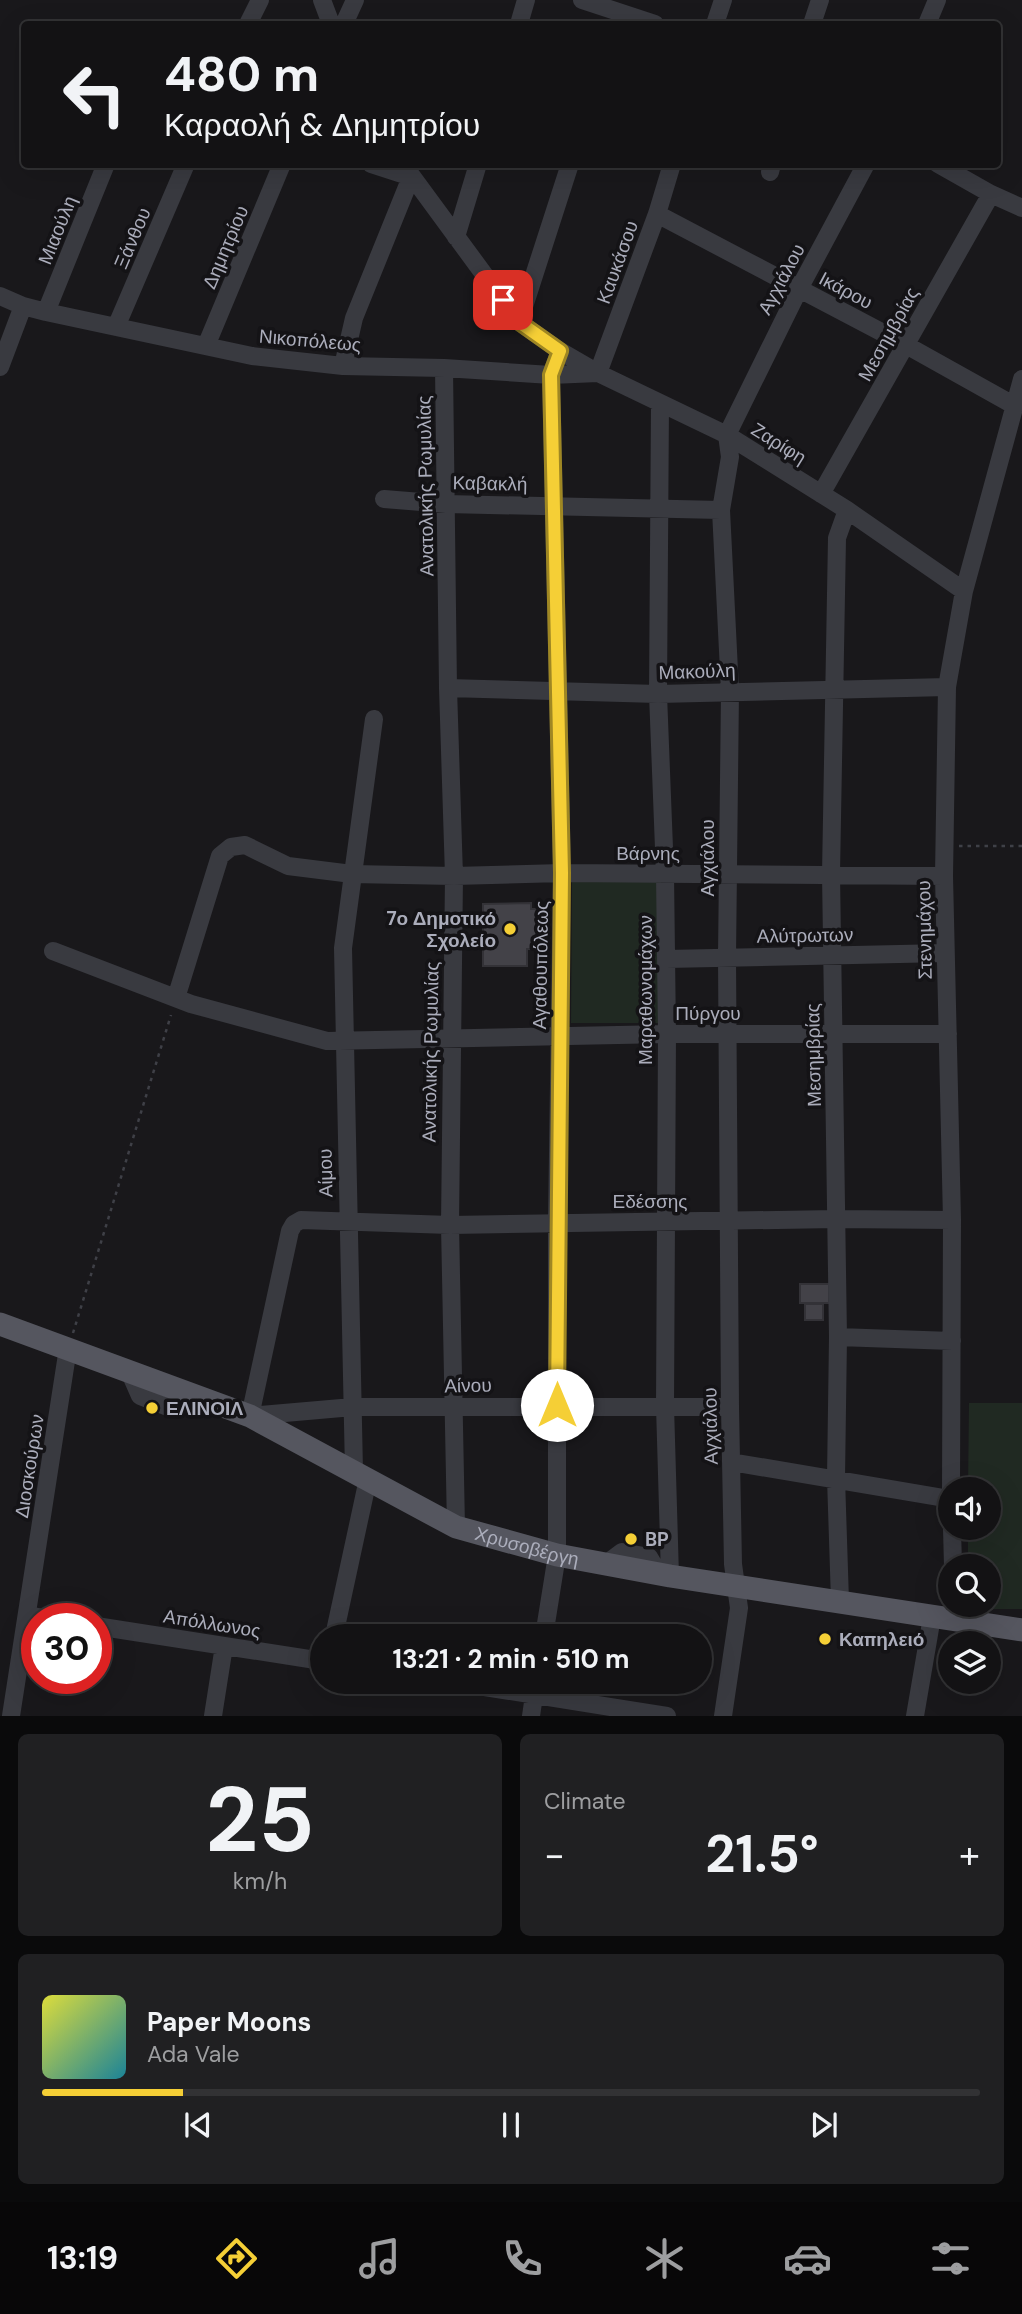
<!DOCTYPE html>
<meta charset="utf-8">
<style>
:root{--surface:#131214;--page:#202022;--text:#f1f3f6;--muted:#9d9ea0;--line:#323234;--accent:#f5cf36}
body{margin:0;font-family:"DM Sans",sans-serif;background:var(--page);color:var(--text);height:100vh;display:flex;flex-direction:column;font-size:26px;white-space:nowrap}
*{box-sizing:border-box;margin:0}
p{font-size:23px;color:var(--muted)}
.icon{flex:none;width:38px;height:38px;fill:none;stroke:currentColor;stroke-width:2;stroke-linecap:round;stroke-linejoin:round}
.map{position:relative;height:1716px;overflow:hidden}
.panel{display:flex;flex-direction:column;gap:18px;padding:18px;background:#0a0a0b;flex:1}
.panel>*{flex:none}
.guide{position:absolute;left:21px;top:21px;width:980px;height:147px;border-radius:7px;box-shadow:0 7px 28px #0002,0 0 0 2px var(--line);background:#131214;color:var(--text);overflow:hidden}
.fabs{position:absolute;left:938px;top:1477px;display:grid;gap:14px}
.fabs a{display:grid;place-items:center;width:63px;height:63px;border-radius:50%;background:var(--surface);box-shadow:0 7px 28px #0002,0 0 0 2px var(--line);font-size:35px}
.speed{position:absolute;left:21px;top:1603px;display:flex;gap:14px;font-size:35px;font-weight:700;text-align:center}
.speed>*{display:grid;place-content:center;width:91px;height:91px;border-radius:50%;background:var(--surface);box-shadow:0 7px 28px #0002,0 0 0 2px var(--line);line-height:1}
.speed .limit{border:10px solid #d22;background:#fff;color:#111}
.pin{position:absolute;display:grid;place-items:center;width:60px;height:60px;color:#fff;margin:-30px;border-radius:14px;box-shadow:0 4px 10px #0006}
.me{position:absolute;width:77px;margin:-38px;rotate:0deg;stroke-linejoin:round;filter:drop-shadow(0 0 5px #0008)}
.turn{display:flex;align-items:center;gap:24px;height:147px;padding:0 28px;font-size:32px}
.turn .icon{width:91px;height:91px;stroke-width:2.5}
.turn b{display:block;font-size:49px;line-height:60px}
.big{font-size:52px;font-weight:700;line-height:1.1}
.panel .card{flex:1;display:flex;flex-direction:column;justify-content:center;gap:10px;min-width:0;padding:0 24px;border-radius:10px;background:var(--page)}
.panel .dial{align-items:center;gap:0}
.dial b{font-size:91px;line-height:1}
.song{display:flex;align-items:center;gap:21px}
.cover{width:84px;height:84px;border-radius:10px;background:linear-gradient(135deg,hsl(60 70% 55%),hsl(190 70% 35%))}
.played{height:7px;border-radius:4px;background:linear-gradient(90deg,var(--accent) 15%,var(--line) 15%)}
.keys{display:flex;justify-content:space-around;direction:ltr}
.heat{display:flex;justify-content:space-between;align-items:center;font-size:38px;direction:ltr}
.panel .tiles{flex:1;display:grid;gap:18px;grid-template-columns:1fr 1fr}
.card:last-child{grid-column:span 2}
.trip{position:absolute;left:310px;top:1624px;width:402px;height:70px;border-radius:35px;background:var(--surface);box-shadow:0 7px 28px #0002,0 0 0 2px var(--line);font-weight:700;line-height:70px;text-align:center}
.menu{display:flex;height:112px;justify-content:space-around;align-items:center;background:#080708;color:var(--muted)}
.menu .icon{width:49px;height:49px}
.menu .current{color:var(--accent)}
.menu b{font-size:32px;color:var(--text)}
.map>svg:first-child{display:block}
.green{fill:#202922}
.building{fill:#434248;stroke:#333237;stroke-width:2}
.lines{fill:none;stroke-linecap:round;stroke-linejoin:round}
.path{stroke:#3f4047;stroke-width:2.5;stroke-dasharray:3.5 5;stroke-linecap:butt}
.minor{stroke:#393a40;stroke-width:18}
.major{stroke:#55565f;stroke-width:23}
.route-casing{stroke:#9f8723;stroke-width:18}
.route{stroke:#f5cf36;stroke-width:12}
.poi-dot{fill:#f5cf36;stroke:#141316;stroke-width:2.5}
.labels{text-anchor:middle;stroke-width:7;stroke-linejoin:round;paint-order:stroke}
.street-label{font-size:19px;fill:#abadbb;stroke:#141316}
.poi-label{font-size:19px;font-weight:bold;fill:#abadbb;stroke:#141316;text-anchor:start}
</style>
<div class="map">
<svg width="1022" height="1716" viewBox="0 0 1022 1716">
<rect width="100%" height="100%" fill="#19181b"/>
<path class="green" d="M572 882H661L660 1023H571Z
M969 1403H1022V1609H968V1605H989V1566H968V1528H989V1489H968Z"/>
<path class="building" d="M531 903V909H536V949H527V966H483V904Z
M800 1284H829V1303H800Z
M805 1304H823V1320H805Z"/>
<g class="lines">
<path class="path" d="M959 846H1022
M73 1333 171 1015"/>
<path class="minor" d="M322 0 331 24
M582 0 655 24
M248 24 260 0
M344 24 355 0
M519 24 526 0
M715 24 723 0
M812 24 820 0
M927 24 937 0
M403 164 519 322 560 351 598 373 727 435 847 510 964 591
M938 164 991 194 1022 208
M770 172 772 164
M657 214 906 345 1015 406
M456 237 478 164
M0 296 23 306 46 312 252 356 343 366 444 368 551 375 598 373 657 214 672 164
M46 312 106 164
M519 322 570 164
M116 327 186 164
M206 346 282 164
M343 366 354 318 411 177 371 164
M0 367 23 306
M444 368 448 688 454 876 450 1225 456 1527
M660 404 658 694 665 874 667 1034 665 1406 670 1576
M821 494 991 194
M384 499 446 504 721 510
M448 688 658 694 947 687
M53 951 191 1004 327 1041 667 1034H948
M666 959 945 953
M176 998 220 856 231 847 245 845 288 866 352 874 454 876 562 873 944 876
M838 1337 952 1341
M129 1371 140 1396 170 1408 189 1393
M730 1407H353L250 1416 290 1231 294 1224 301 1220 450 1225 836 1219 952 1220
M731 1462 950 1499
M354 1471 343 948 374 719
M951 1489 952 1220 944 876 947 687 964 591 1022 379
M952 1528 953 1566
M606 1564 622 1552 649 1557 659 1574
M840 1601 836 1478 838 1337 831 874 837 538 847 510
M27 1615 50 1619
M96 1626 322 1661
M334 1636 368 1479
M544 1636 557 1555V1223L562 873 551 375 560 351
M453 1682 667 1716
M11 1716 68 1348
M213 1716 224 1646
M531 1716 536 1682
M723 1716 739 1608 733 1564 730 1407 727 957 730 691 721 510 730 457 727 435 799 289 866 164
M915 1716 932 1617"/>
<path class="major" id="s1" d="M0 1324 250 1416 456 1527 557 1555 670 1576 1022 1630"/>
</g>
<g class="lines">
<g class="route-casing">
<path id="route" d="M503 300 519 322 560 351 551 375 562 873 557 1405"/>
</g>
<use href="#route" class="route"/>
</g>
<g class="poi-dot">
<circle cx="510" cy="929" r="7"/>
<circle cx="152" cy="1408" r="7"/>
<circle cx="631" cy="1539" r="7"/>
<circle cx="825" cy="1639" r="7"/>
</g>
<g class="labels">
<g class="street-label">
<text transform="translate(57 230) rotate(-68)" y="7">Μιαούλη</text>
<text transform="translate(132 238) rotate(-67)" y="7">Ξάνθου</text>
<text transform="translate(225 247) rotate(-67)" y="7">Δημητρίου</text>
<text transform="translate(617 262) rotate(-70)" y="7">Καυκάσου</text>
<text transform="translate(781 279) rotate(-62)" y="7">Αγχιάλου</text>
<text transform="translate(846 290) rotate(28)" y="7">Ικάρου</text>
<text transform="translate(888 334) rotate(-61)" y="7">Μεσημβρίας</text>
<text transform="translate(310 340) rotate(5)" y="7">Νικοπόλεως</text>
<text transform="translate(779 443) rotate(32)" y="7">Ζαρίφη</text>
<text transform="translate(490 483) rotate(1)" y="7">Καβακλή</text>
<text transform="translate(425 486) rotate(-91)" y="7">Ανατολικής Ρωμυλίας</text>
<text transform="translate(697 671) rotate(-2)" y="7">Μακούλη</text>
<text x="648" y="860">Βάρνης</text>
<text transform="translate(707 858) rotate(-90)" y="7">Αγχιάλου</text>
<text transform="translate(924 930) rotate(-91)" y="7">Στενημάχου</text>
<text transform="translate(805 935) rotate(-1)" y="7">Αλύτρωτων</text>
<text transform="translate(540 965) rotate(-89)" y="7">Αγαθουπόλεως</text>
<text transform="translate(645 990) rotate(-90)" y="7">Μαραθωνομάχων</text>
<text x="708" y="1020">Πύργου</text>
<text transform="translate(430 1052) rotate(-89)" y="7">Ανατολικής Ρωμυλίας</text>
<text transform="translate(813 1055) rotate(-91)" y="7">Μεσημβρίας</text>
<text transform="translate(325 1173) rotate(-91)" y="7">Αίμου</text>
<text x="650" y="1208">Εδέσσης</text>
<text transform="translate(468 1385) rotate(-1)" y="7">Αίνου</text>
<text transform="translate(710 1426) rotate(-91)" y="7">Αγχιάλου</text>
<text transform="translate(29 1466) rotate(-81)" y="7">Διοσκούρων</text>
<text dy="7" stroke="none"><textPath href="#s1" startOffset="574">Χρυσοβέργη</textPath></text>
<text transform="translate(212 1623) rotate(9)" y="7">Απόλλωνος</text>
</g>
<g class="poi-label">
<text x="496" y="925" text-anchor="end">7ο Δημοτικό<tspan x="496" dy="22">Σχολείο</tspan></text>
<text x="166" y="1415">ΕΛΙΝΟΙΛ</text>
<text x="645" y="1546">BP</text>
<text x="839" y="1646">Καπηλειό</text>
</g>
</g>
</svg>
<div class="fabs">
<a><svg class="icon" aria-label="sound" viewBox="0 0 24 24"><path d="M4 9h4l5-4v14l-5-4H4zM17 9q2 3 0 6"/></svg></a>
<a><svg class="icon" aria-label="search" viewBox="0 0 24 24"><circle cx="10" cy="10" r="6"/><path d="M15 15l6 6"/></svg></a>
<a><svg class="icon" aria-label="layers" viewBox="0 0 24 24"><path d="M12 4l9 5-9 5-9-5zM3 14l9 5 9-5"/></svg></a>
</div>
<div class="speed"><div class="limit">30</div></div>
<div class="pin" style="left:503px;top:300px;background:#d93025"><svg class="icon" aria-label="arrive" viewBox="0 0 24 24"><path d="M6 21V4h12l-3 4 3 4H6"/></svg></div>
<svg class="me" style="left:557px;top:1405px" viewBox="-20 -20 40 40"><circle r="19" fill="#fff"/><path d="M0-13L10 11 0 6-10 11z" fill="#f5cf36"/></svg>
<div class="trip">13:21 · 2 min · 510 m</div>
<div class="guide">
<div class="turn"><svg class="icon" aria-label="left" viewBox="0 0 24 24"><path d="M17 20v-9H6M10 6l-5 5 5 5"/></svg><div><b>480 m</b>Καραολή &amp; Δημητρίου</div></div>
</div>
</div>
<section class="panel">
<div class="tiles">
<div class="card dial"><b>25</b><p>km/h</p></div>
<div class="card"><p>Climate</p>
<div class="heat"><a>−</a><b class="big">21.5°</b><a>+</a></div>
</div>
<div class="card">
<div class="song"><i class="cover"></i><div><b>Paper Moons</b><p>Ada Vale</p></div></div>
<div class="played"></div>
<div class="keys"><svg class="icon" aria-label="previous" viewBox="0 0 24 24"><path d="M18 5L8 12l10 7zM5 5v14"/></svg><svg class="icon" aria-label="pause" viewBox="0 0 24 24"><path d="M8 5v14M16 5v14"/></svg><svg class="icon" aria-label="next" viewBox="0 0 24 24"><path d="M6 5l10 7-10 7zM19 5v14"/></svg></div>
</div>
</div>
</section>
<nav class="menu">
<b>13:19</b>
<svg class="icon current" aria-label="directions" viewBox="0 0 24 24"><path d="M12 3l9 9-9 9-9-9zM9 14v-3h6M13 9l2 2-2 2"/></svg>
<svg class="icon" aria-label="music" viewBox="0 0 24 24"><path d="M9 18V5l10-2v13"/><circle cx="6" cy="18" r="3"/><circle cx="16" cy="16" r="3"/></svg>
<svg class="icon" aria-label="phone" viewBox="0 0 24 24"><path d="M5 4h4l2 5-3 2q2 4 5 5l2-3 5 2v4C11 20 4 13 5 4z"/></svg>
<svg class="icon" aria-label="climate" viewBox="0 0 24 24"><path d="M12 3v18M4 7l16 10M4 17L20 7"/></svg>
<svg class="icon" aria-label="car" viewBox="0 0 24 24"><path d="M5 17H2v-5l4-1 3-4h7l3 4 3 1v5h-3M9 17h6M6 11h13"/><circle cx="7" cy="17" r="2"/><circle cx="17" cy="17" r="2"/></svg>
<svg class="icon" aria-label="filters" viewBox="0 0 24 24"><path d="M4 7h16M4 17h16"/><circle cx="9" cy="7" r="2"/><circle cx="15" cy="17" r="2"/></svg>
</nav>
